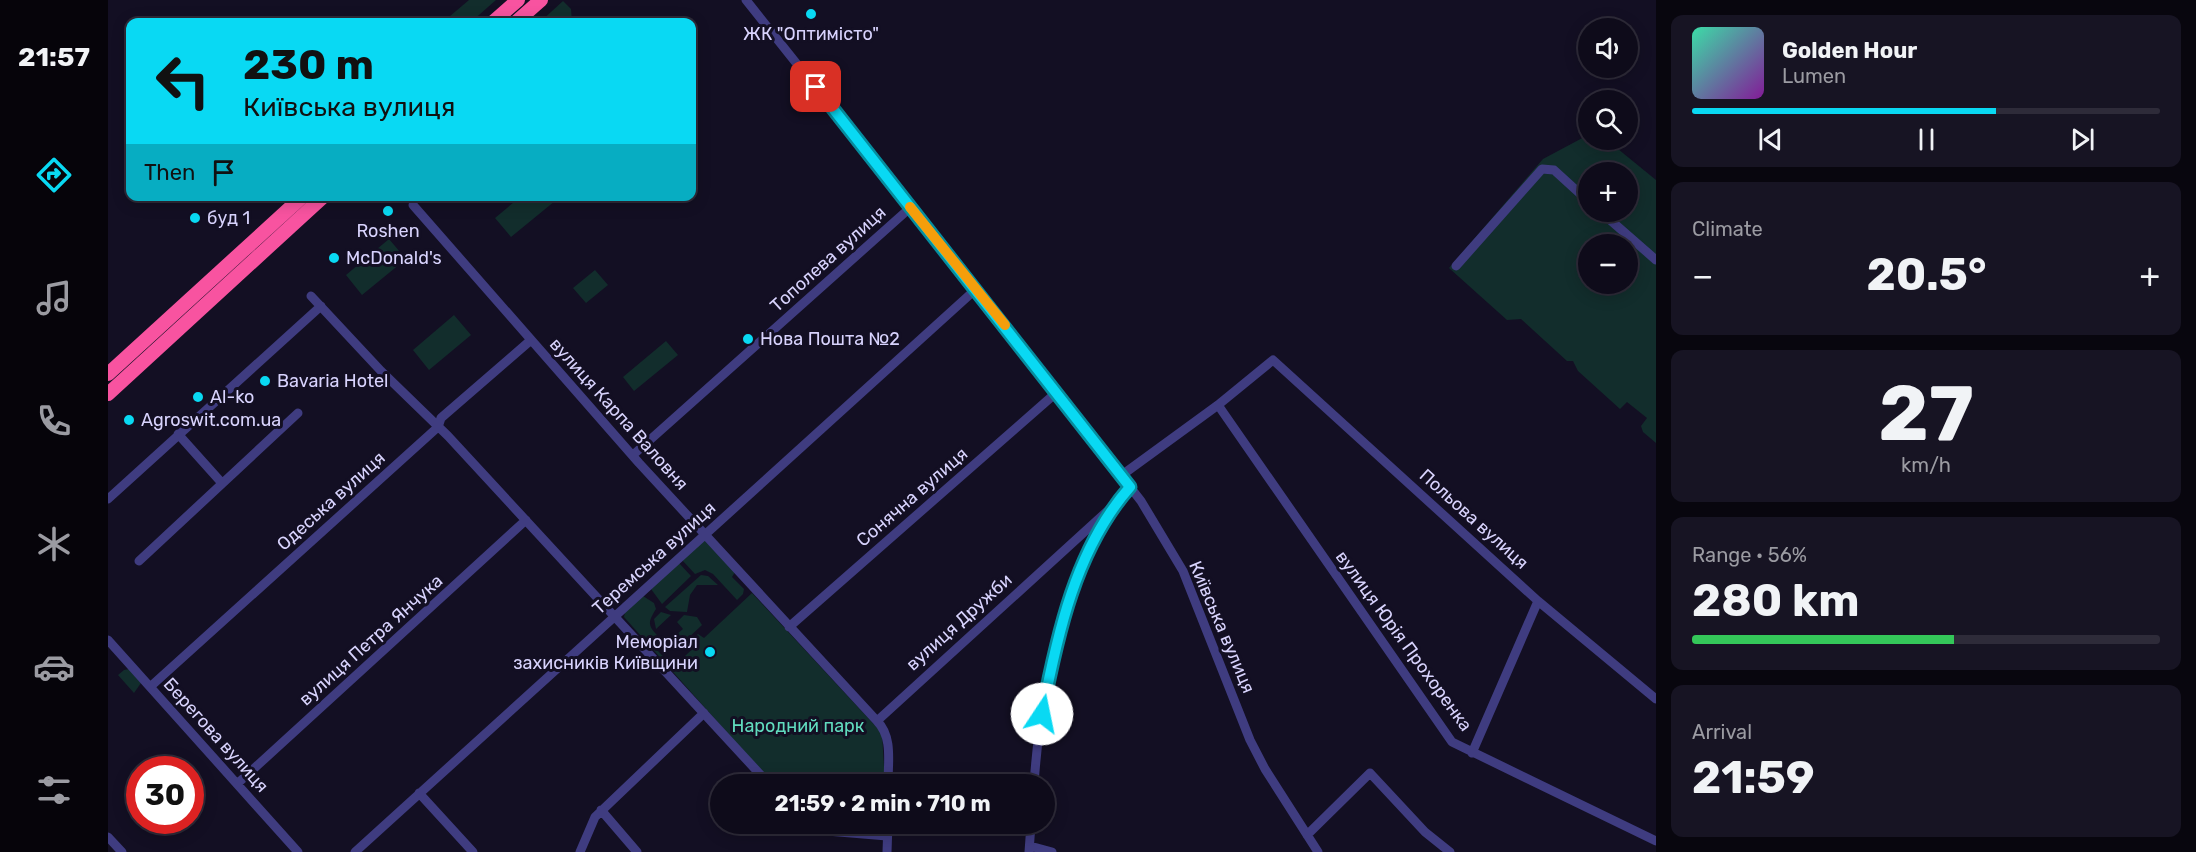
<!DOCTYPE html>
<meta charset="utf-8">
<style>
:root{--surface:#0e0b1a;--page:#171423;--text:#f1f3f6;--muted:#9b9ba2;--line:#2e2b39;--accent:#09d9f3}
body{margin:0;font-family:Rubik,sans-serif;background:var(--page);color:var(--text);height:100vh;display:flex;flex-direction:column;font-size:22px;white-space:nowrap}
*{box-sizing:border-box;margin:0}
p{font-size:20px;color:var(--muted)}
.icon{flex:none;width:33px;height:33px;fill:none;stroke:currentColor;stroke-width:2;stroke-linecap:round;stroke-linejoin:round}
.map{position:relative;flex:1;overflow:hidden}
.details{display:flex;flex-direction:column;gap:15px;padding:15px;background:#08060e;width:540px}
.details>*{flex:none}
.top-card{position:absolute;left:18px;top:18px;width:570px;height:183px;border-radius:12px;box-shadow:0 3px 15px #0003,0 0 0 2px var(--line);background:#09d9f3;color:#111;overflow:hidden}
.fabs{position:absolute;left:1470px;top:18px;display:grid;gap:12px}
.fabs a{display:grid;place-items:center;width:60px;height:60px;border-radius:50%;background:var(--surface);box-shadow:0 3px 15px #0003,0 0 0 2px var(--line);font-size:30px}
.speed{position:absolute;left:18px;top:756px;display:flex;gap:12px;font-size:30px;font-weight:700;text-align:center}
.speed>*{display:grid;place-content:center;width:78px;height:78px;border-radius:50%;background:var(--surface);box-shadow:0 3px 15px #0003,0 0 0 2px var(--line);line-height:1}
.speed .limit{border:9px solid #d22;background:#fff;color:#111}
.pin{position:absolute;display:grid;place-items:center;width:51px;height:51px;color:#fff;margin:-26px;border-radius:12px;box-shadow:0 3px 9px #0006}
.me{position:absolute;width:66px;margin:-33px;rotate:11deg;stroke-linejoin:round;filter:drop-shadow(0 0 4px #0008)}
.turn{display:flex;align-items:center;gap:21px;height:126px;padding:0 18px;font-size:27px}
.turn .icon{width:78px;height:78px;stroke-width:2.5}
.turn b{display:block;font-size:42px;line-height:51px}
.then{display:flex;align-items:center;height:57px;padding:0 18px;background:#0003;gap:12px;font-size:22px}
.big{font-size:45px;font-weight:700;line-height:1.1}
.details .widget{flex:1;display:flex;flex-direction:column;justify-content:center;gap:9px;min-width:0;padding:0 21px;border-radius:12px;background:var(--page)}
.details .dial{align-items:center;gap:0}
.dial b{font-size:78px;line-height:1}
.song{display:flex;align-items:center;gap:18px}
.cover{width:72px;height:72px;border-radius:9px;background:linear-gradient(135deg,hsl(160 70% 55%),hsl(290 70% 35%))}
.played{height:6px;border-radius:3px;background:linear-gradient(90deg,var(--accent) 65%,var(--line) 65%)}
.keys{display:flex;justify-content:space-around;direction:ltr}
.heat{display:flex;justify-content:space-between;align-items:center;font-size:33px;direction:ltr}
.charge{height:9px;border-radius:4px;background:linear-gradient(90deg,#34c759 56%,var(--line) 0)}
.trip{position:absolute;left:602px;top:774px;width:345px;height:60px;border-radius:30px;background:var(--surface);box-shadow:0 3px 15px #0003,0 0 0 2px var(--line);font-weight:700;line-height:60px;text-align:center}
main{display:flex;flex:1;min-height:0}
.tabs{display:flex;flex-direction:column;width:108px;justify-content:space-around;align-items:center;background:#06040a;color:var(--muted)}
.tabs .icon{width:42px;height:42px}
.tabs .current{color:var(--accent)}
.tabs b{font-size:27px;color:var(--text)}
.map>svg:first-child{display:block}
.green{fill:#122d2c;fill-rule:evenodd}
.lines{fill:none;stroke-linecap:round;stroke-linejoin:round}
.minor{stroke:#3f3c80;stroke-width:9}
.highway{stroke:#f853a0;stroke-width:14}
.route-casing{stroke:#068d9e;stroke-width:15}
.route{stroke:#09d9f3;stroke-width:10}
.slow{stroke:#f59e0b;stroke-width:10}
.poi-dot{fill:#09d9f3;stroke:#130f23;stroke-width:2}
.labels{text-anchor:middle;stroke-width:6;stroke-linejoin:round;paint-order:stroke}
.poi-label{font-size:18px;fill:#d8d3fd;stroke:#130f23;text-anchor:start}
.street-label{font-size:18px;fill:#d8d3fd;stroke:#130f23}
.park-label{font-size:18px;fill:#61dbbe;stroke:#130f23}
</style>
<main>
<nav class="tabs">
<b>21:57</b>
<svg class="icon current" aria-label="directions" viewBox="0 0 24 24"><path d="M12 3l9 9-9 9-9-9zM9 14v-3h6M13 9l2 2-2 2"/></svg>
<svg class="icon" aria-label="music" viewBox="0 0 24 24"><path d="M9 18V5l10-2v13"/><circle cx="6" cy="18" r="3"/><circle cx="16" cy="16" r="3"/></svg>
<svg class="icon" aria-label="phone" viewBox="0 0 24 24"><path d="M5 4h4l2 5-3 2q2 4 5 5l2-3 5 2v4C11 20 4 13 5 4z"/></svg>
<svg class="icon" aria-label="climate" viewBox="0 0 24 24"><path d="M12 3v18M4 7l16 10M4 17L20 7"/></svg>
<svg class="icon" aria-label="car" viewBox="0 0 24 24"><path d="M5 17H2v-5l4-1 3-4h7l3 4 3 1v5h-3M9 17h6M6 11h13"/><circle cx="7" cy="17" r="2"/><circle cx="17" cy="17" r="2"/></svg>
<svg class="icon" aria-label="filters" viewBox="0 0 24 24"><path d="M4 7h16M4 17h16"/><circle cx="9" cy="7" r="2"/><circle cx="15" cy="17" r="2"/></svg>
</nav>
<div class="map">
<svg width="1548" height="852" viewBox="0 0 1548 852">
<rect width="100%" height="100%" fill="#130f23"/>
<path class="green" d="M361 0H388L363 22H335Z
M455 1 463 9 464 22H432Z
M1480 135V140H1499L1548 180V443L1535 432 1533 426 1539 418 1519 402 1512 409 1470 371 1465 361H1459L1413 319 1399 320 1341 268 1435 159ZM1480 172H1520V212H1480ZM1480 244H1520V284H1480Z
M412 197H443L447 201 403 237 387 218Z
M281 239 298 259 254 295 238 275Z
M487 270 500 285 478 303 465 288Z
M346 315 363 335 321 370 305 350Z
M558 341 570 355 526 391 515 377Z
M596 540 627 572 624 577 636 589 635 594 629 600 605 574 597 570 587 574 574 560Z
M571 563 583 576 554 604 543 589Z
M593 575 600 576 610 585H589L582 595 579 612 562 611 557 607Z
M644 593 774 733 777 784H665L516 617 517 612 535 596 546 603 548 609C537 626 542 627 555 642L556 645 550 651 565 667 591 643 586 637 590 634 596 638Z
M553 612 563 615 548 629 546 619Z
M576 615 589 617 594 625 576 642 569 634 575 629 569 622Z
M21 669 33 683 26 693 10 675 16 670Z
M710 824H776L771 831 719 827Z"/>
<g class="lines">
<path class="minor" d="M638 0 868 289 1033 501 1075 571 1142 740 1157 769 1210 852
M305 205 531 463 769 721
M1493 212 1548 260
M1348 266 1434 169 1446 170 1480 201
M203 296 273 371 340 436 661 784
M1110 405 1344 742 1548 841
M70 434 113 482
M525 455 803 207
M1014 475 1110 405 1165 360 1430 601 1548 699
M0 499 213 306
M31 561 190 413
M681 627 949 392
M0 640 190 852
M42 687 330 427 333 418 423 340
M1364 753 1430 601
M129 784 418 520
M780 784C780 762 785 737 769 721L1006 505
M926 784C933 687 955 561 1022 487
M311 793 365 852
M493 810 529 852
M702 824 719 831 779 836
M1199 835 1262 773 1317 832 1342 852
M0 837 14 852
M922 846 944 852
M247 852 868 289
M472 852 487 817 596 713
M779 852 780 824
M921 852 923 824"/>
<path class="highway" d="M385 22 410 0
M408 22 433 0
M0 374 195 196
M0 394 216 196"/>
</g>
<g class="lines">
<g class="route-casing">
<path id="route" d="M708 87 1022 487C968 548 949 635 934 714"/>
</g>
<use href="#route" class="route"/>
<path class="slow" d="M802 207 897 325"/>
</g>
<g class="poi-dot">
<circle cx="703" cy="14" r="6"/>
<circle cx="280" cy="211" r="6"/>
<circle cx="87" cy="218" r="6"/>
<circle cx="226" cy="258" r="6"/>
<circle cx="640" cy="339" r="6"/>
<circle cx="157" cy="381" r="6"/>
<circle cx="90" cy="397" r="6"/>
<circle cx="21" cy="420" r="6"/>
<circle cx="602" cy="652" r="6"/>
</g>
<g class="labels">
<g class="poi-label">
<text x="703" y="40" text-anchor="middle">ЖК "Оптимісто"</text>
<text x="99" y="224">буд 1</text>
<text x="280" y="237" text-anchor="middle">Roshen</text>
<text x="238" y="264">McDonald's</text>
<text x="652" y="345">Нова Пошта №2</text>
<text x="169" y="387">Bavaria Hotel</text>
<text x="102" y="403">Al-ko</text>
<text x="33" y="426">Agroswit.com.ua</text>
<text x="590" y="648" text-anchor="end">Меморіал<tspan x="590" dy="21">захисників Київщини</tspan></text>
</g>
<g class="street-label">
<text transform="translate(720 259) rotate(-42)" y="6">Тополева вулиця</text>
<text transform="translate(511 414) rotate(48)" y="6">вулиця Карпа Валовня</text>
<text transform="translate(804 497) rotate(-41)" y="6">Сонячна вулиця</text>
<text transform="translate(223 501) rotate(-42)" y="6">Одеська вулиця</text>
<text transform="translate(1366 519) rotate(42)" y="6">Польова вулиця</text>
<text transform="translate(546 558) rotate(-42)" y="6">Теремська вулиця</text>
<text transform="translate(851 622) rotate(-42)" y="6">вулиця Дружби</text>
<text transform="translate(1114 627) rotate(67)" y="6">Київська вулиця</text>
<text transform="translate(263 640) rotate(-42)" y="6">вулиця Петра Янчука</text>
<text transform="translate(1296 641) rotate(54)" y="6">вулиця Юрія Прохоренка</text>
<text transform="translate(108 735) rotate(48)" y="6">Берегова вулиця</text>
</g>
<g class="park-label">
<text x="690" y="732">Народний парк</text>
</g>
</g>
</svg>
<div class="fabs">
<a><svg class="icon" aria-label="sound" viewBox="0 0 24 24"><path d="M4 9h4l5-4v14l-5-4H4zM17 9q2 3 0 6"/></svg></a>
<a><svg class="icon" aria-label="search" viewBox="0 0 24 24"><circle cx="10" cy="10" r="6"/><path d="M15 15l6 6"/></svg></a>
<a>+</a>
<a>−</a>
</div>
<div class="speed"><div class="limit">30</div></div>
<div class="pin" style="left:708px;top:87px;background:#d93025"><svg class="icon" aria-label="arrive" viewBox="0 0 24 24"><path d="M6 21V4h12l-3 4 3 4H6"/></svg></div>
<svg class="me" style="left:934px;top:714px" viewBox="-20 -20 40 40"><circle r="19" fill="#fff"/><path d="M0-13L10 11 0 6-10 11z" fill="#09d9f3"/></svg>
<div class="trip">21:59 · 2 min · 710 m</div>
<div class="top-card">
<div class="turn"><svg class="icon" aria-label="left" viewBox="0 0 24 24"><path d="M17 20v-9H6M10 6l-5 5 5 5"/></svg><div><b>230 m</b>Київська вулиця</div></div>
<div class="then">Then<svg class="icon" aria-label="arrive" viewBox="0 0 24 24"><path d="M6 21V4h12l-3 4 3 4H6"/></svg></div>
</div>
</div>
<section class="details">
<div class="widget">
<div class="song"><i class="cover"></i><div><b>Golden Hour</b><p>Lumen</p></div></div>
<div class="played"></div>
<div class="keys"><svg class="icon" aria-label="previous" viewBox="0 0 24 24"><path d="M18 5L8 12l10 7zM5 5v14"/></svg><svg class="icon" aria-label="pause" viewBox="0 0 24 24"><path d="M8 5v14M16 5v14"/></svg><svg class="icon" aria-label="next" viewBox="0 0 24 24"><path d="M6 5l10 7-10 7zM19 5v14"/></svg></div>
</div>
<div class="widget"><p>Climate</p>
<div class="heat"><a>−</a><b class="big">20.5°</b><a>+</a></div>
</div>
<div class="widget dial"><b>27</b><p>km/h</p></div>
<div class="widget"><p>Range · 56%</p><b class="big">280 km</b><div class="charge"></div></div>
<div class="widget"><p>Arrival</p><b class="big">21:59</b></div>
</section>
</main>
